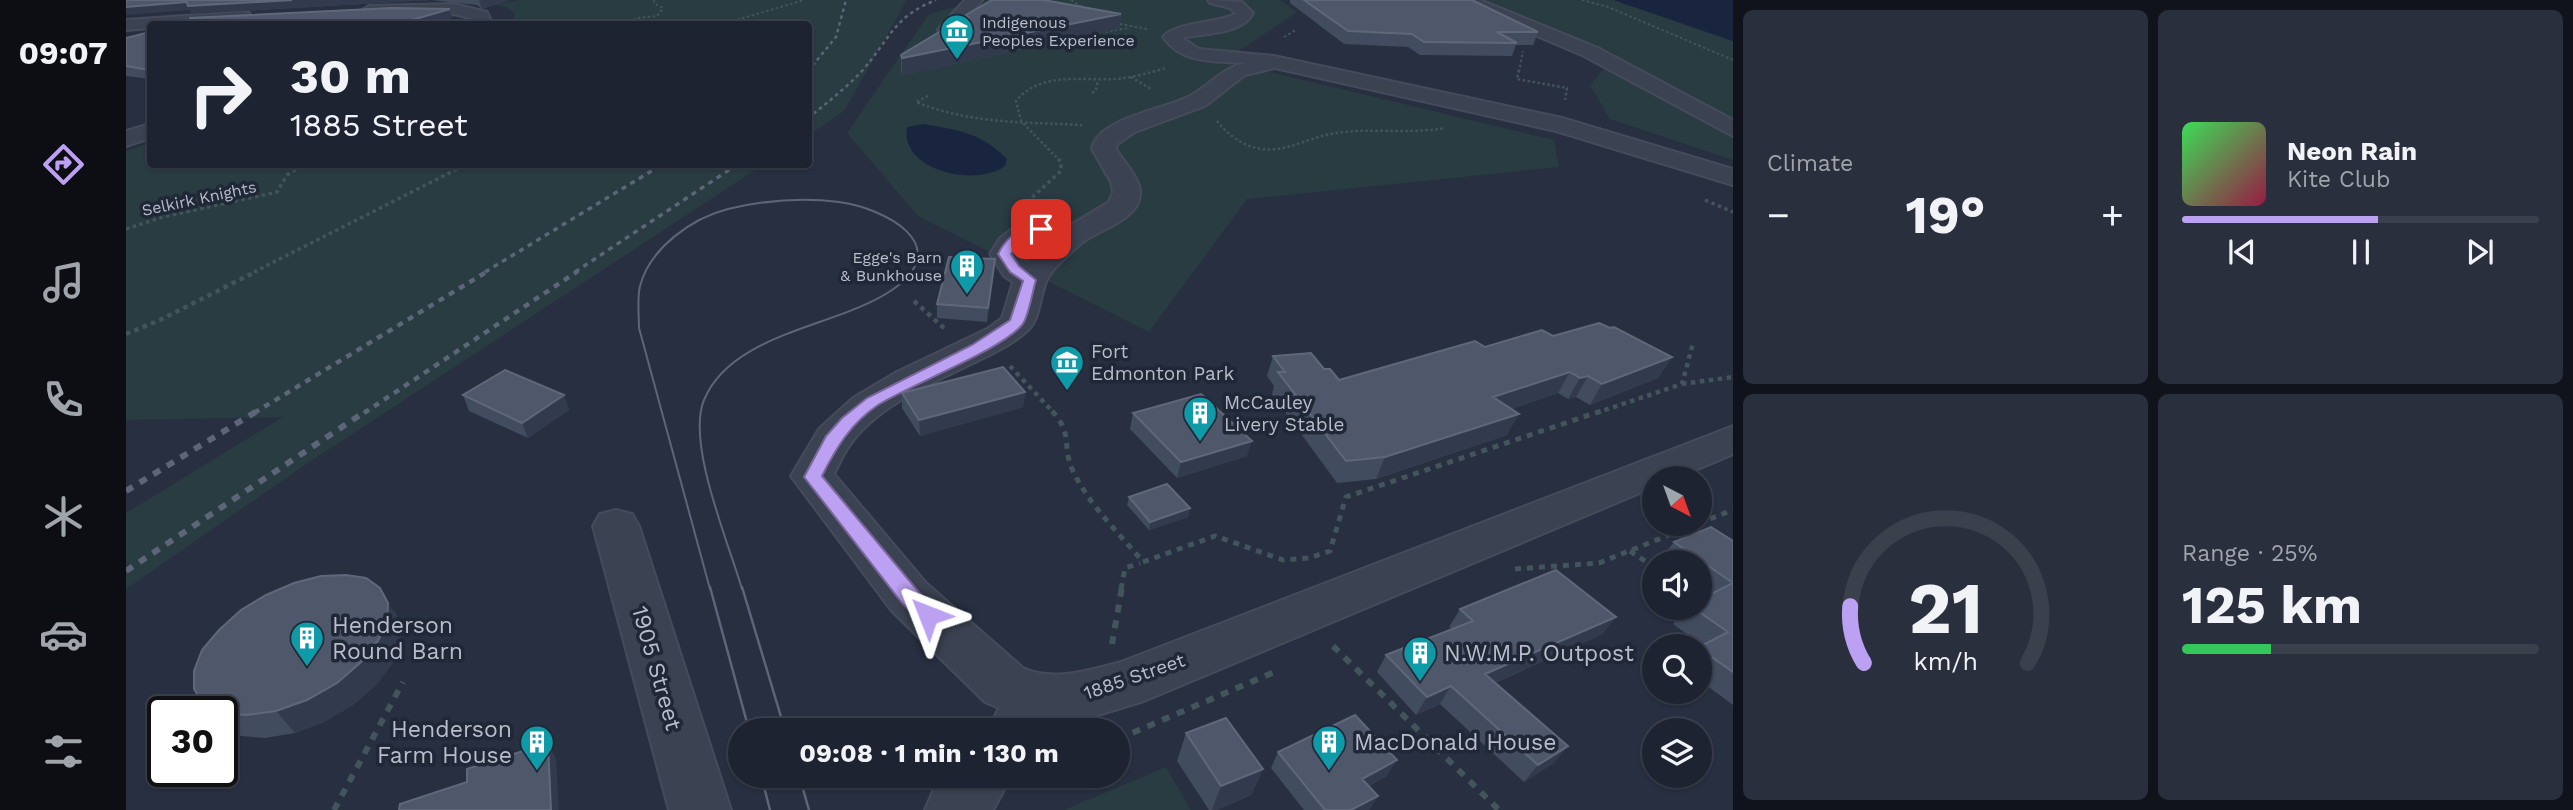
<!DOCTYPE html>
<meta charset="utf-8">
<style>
:root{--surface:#1d2331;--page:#2a2f3d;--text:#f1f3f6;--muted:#a0a4ab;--line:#3b404d;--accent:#bca0f2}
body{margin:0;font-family:"Work Sans",sans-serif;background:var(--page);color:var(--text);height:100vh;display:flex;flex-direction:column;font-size:26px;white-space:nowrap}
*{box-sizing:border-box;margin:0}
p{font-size:23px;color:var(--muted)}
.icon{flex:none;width:38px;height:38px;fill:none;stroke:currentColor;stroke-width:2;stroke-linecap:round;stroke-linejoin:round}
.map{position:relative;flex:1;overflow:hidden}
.drawer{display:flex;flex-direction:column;gap:10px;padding:10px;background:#10131b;width:840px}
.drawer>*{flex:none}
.guide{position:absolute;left:21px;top:21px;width:665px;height:147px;border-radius:7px;box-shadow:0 2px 5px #0004,0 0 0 2px var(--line);background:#1d2331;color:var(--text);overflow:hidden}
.needle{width:46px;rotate:139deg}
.buttons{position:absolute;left:1516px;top:466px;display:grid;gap:14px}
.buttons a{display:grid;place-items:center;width:70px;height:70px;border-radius:50%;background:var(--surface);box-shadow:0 2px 5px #0004,0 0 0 2px var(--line);font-size:35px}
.speed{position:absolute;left:21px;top:696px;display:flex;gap:14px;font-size:35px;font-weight:700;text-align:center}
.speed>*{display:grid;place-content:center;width:91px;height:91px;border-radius:50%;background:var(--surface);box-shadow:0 2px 5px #0004,0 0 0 2px var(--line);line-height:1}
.speed .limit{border:4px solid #111;border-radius:10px;background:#fff;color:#111}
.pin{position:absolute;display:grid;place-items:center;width:60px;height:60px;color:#fff;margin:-30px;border-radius:14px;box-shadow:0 4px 10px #0006}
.me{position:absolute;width:77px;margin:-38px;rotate:315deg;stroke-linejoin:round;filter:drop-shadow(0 0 5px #0008)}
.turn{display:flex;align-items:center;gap:24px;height:147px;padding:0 28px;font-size:32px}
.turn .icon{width:91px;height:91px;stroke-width:2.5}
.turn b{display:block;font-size:49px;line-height:60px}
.big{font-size:52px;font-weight:700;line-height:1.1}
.drawer .card{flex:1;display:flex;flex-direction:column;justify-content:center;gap:10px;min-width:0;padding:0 24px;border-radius:10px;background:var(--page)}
.drawer .dial{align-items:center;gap:0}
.dial svg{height:182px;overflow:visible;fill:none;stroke:var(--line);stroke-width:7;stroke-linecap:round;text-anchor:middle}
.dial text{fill:var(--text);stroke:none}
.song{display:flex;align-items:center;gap:21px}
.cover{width:84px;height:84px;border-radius:10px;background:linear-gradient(135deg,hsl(130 70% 55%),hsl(340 70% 35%))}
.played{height:7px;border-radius:4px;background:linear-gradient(90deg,var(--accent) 55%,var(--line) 55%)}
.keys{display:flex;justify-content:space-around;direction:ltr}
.heat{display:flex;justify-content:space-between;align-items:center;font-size:38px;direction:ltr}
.charge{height:10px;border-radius:5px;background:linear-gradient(90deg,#34c759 25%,var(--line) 0)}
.drawer .tiles{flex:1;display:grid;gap:10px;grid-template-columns:repeat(2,1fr)}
.trip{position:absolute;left:602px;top:718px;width:402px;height:70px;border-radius:35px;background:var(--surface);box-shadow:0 2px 5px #0004,0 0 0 2px var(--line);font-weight:700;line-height:70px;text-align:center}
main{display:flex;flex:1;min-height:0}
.menu{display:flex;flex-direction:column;width:126px;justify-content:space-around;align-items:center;background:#0c0e14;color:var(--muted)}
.menu .icon{width:49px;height:49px}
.menu .on{color:var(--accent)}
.menu b{font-size:32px;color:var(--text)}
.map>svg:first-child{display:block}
.green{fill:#293c42}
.water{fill:#19253f}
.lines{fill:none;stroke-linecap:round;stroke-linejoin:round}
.minor-casing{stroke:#454b5a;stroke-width:4}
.path-far5{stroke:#42555a;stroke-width:2;stroke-dasharray:2.5 2.5;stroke-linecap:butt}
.path-far4{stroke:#42555a;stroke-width:2.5;stroke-dasharray:2.5 2.5;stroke-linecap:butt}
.path-far3{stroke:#42555a;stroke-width:3.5;stroke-dasharray:3.5 3.5;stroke-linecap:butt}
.path-far2{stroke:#42555a;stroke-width:4.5;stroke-dasharray:4.5 4.5;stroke-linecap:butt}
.path-far1{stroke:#42555a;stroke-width:5;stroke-dasharray:6 6;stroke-linecap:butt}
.path{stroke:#42555a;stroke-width:6;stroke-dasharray:8 8;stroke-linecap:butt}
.minor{fill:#3b4251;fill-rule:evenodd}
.tram-far1{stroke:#5d6578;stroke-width:2}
.tram{stroke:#5d6578;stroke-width:2.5}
.rail-far3{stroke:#5d6578;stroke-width:2.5;stroke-dasharray:3.5 3.5;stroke-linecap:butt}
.rail-far2{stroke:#5d6578;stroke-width:3.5;stroke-dasharray:5 5;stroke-linecap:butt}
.rail-far1{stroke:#5d6578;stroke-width:4.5;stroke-dasharray:6 6;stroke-linecap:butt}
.rail{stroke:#5d6578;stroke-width:6;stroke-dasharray:8 8;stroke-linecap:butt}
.wall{fill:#424c5f}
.shaded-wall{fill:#323b4e}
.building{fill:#4f586b;stroke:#5f687a;stroke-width:2}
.route{fill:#bca0f2;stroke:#7a689d;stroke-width:2}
.labels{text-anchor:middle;stroke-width:7;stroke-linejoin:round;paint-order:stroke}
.far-poi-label{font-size:16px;fill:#b8bdcb;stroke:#202736;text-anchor:start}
.far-street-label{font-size:16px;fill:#b8bdcb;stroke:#202736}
.poi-label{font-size:19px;fill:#b8bdcb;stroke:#202736;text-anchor:start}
.street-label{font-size:19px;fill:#b8bdcb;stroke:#202736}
.near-poi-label{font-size:23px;fill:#b8bdcb;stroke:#202736;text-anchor:start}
.near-street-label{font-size:23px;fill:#b8bdcb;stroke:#202736}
</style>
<main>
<nav class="menu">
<b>09:07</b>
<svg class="icon on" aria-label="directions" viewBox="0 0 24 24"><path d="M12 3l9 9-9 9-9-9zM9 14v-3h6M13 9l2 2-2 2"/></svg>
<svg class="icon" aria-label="music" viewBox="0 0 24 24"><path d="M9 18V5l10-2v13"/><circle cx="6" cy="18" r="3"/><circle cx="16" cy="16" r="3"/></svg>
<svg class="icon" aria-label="phone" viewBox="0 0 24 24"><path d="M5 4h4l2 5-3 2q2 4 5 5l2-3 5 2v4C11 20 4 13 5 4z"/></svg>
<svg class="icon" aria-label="climate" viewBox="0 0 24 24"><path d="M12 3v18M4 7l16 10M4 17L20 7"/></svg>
<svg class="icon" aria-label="car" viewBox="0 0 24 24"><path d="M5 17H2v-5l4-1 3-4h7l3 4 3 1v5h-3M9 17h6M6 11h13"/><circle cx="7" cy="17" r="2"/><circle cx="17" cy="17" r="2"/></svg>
<svg class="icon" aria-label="filters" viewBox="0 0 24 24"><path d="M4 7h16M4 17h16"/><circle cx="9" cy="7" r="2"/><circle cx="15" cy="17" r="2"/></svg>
</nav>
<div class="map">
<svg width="1607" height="810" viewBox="0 0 1607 810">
<rect width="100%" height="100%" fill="#272f41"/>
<path class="green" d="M395 0H781L718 111 683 135 682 24H382L387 20 389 14 382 8 368 4Z
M854 0H1154L1171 12 1098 61 1428 140 1433 167 1121 199 1023 332 792 216 721 133 803 14Z
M1347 0H1487L1607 41V160L1484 119 1464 85 1490 54 1372 5Z
M24 143V164L637 165 176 467 0 589V513L157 417 0 420V151Z
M1040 767 1065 810H938Z"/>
<path class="water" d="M1488 0H1607V41Z
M797 124C831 130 855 132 881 159L879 166C850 188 773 170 781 127Z"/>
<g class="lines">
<g class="minor-casing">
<path id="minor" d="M839 0H856L832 28 840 34 837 38C829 40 818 38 812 30L815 26Z
M1082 0 1116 2 1127 13C1116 35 1077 33 1056 38L1073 49 1148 56 1436 118 1607 169V185L1430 131 1149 68 1119 75 1079 106 1009 132 991 144 990 149C997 162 1012 175 1014 191 1016 219 974 229 957 242 947 250 938 259 929 268 912 285 918 314 902 330 886 345 866 354 847 363 804 384 751 406 723 446 717 454 713 465 708 474L800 583 897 668C928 682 963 670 995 662L1607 426V454L1551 478H1528V487L1018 701 959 719 928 723 923 730H862L873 708 859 702 766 611 665 476 693 429 727 398 771 372 861 329 876 318 887 282 878 276 864 254 874 238 889 227 918 221 945 225 983 202 987 192 985 182 966 149C971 118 1040 109 1064 96 1084 85 1097 67 1120 63 1089 61 1057 65 1037 37 1049 22 1091 23 1110 14L1104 8 1084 3ZM910 239H926L901 263 894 254Z
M1332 0H1354L1472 48 1607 120V136L1458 56 1334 3Z
M328 4 361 12 364 19 361 24H345L348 19 328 14 243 16 235 11 243 6Z
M117 12 123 13 125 17 123 21 81 24H24V28L0 30V20Z
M24 124V138L0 146V131Z
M490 510 506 514 513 526 605 810H543L467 526 474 514Z
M819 775H886L867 810H799L808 789Z"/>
</g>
<path class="path-far5" d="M945 0 959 9
M1456 0 1482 7 1607 60
M989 23 1021 29
M498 24 511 18 531 16 537 8 528 3V0
M597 24 678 0
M979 32 1002 28
M1158 37 1170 30
M1027 72 1040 68
M1393 72 1397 51"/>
<path class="path-far4" d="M1393 70 1391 79 1441 88 1439 100
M1005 77 1025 89
M966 93 970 90 972 80
M802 96 790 102C844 124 899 122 956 125
M1091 121C1102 135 1118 147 1136 149 1158 152 1179 140 1200 135 1239 126 1279 135 1319 128
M934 161 895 121 890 101C915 71 955 81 989 79 1004 78 1019 74 1033 70"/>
<path class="path-far3" d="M1579 200 1607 212
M901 202 935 171V162L932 159
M0 229 37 217 151 192 161 175 179 164
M128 272 341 164"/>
<path class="path-far2" d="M788 301 818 328
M0 334 34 320 131 271
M884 366 928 413
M1556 384 1607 377
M1470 413 1556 384 1567 343"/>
<path class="path-far1" d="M926 411C948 435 935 445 947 471 963 505 993 533 1017 562L1089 536 1157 560 1183 558 1204 551 1220 497 1475 411
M1573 523 1607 510
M1504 551 1528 567
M1389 569 1473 563 1573 523
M995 589 999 568 1014 563"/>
<path class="path" d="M986 644 996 587
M1207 646 1373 810
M992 739 1153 670
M208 810 277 682"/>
<use href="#minor" class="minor"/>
<path class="tram-far1" d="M584 589 513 328C513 315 511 298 514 286 524 248 566 218 602 209 640 200 675 197 713 202 758 208 831 245 766 290 712 327 606 332 578 400 560 443 603 544 616 589"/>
<path class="tram" d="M584 587 623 730
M616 587 659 730
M635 775 644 810
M673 775 683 810"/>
<path class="rail-far3" d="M682 71 710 37 720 0
M682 118C701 103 720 88 736 71 764 39 767 17 810 0"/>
<path class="rail-far2" d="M359 272 537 164
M449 272 612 164"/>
<path class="rail-far1" d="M128 413 362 271
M238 413 452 271"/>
<path class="rail" d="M0 491 131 411
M0 571 240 411"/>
</g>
<path class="wall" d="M0 0H383L356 9 351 5 305 0 66 14 64 10Z
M1164 0H1346L1412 32 1407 45H1390L1386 56 1294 55 1282 47 1218 44 1164 3Z
M995 14 993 29 776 75 775 72V55L839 24 840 15Z
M24 32V79L0 76V38Z
M868 273 861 322 811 318V304Z
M1427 336 1546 357 1532 378 1464 405 1450 397 1442 399 1432 393 1385 409 1381 435 1250 479 1211 483 1146 394 1148 386 1141 376 1147 356 1198 369 1213 380 1359 347Z
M899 392 897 407 794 436 776 408V393Z
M337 395H438L443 410 402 438 343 411Z
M1007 413 1121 456 1051 478 1004 429Z
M1003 497 1064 508 1062 517 1023 530 1001 505Z
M1607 541V705L1573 680V647L1576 645 1547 624 1562 607H1573L1582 596 1573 590V562L1533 561 1548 542Z
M1334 609 1477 634 1369 683 1428 763 1398 782 1314 704 1290 715 1251 672 1260 655 1326 629 1323 627Z
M268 611 275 625V644L266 664 250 685 227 705 198 722 169 733 139 738 115 736 96 726V712H84L77 704Z
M1060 733 1137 769 1125 795 1091 810H1083L1051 761Z
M1152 752 1261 776 1243 786 1252 796 1243 810H1178L1145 768Z"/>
<path class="shaded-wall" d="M166 0H305L66 14 64 10 0 15V7L61 2Z
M356 0H383L356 9 353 1Z
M324 9 326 18 305 24H272Z
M995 14 993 29 776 75V58Z
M869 259 868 273 861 322 862 308Z
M1546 357 1532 378 1464 405 1476 384Z
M1444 372 1432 393 1357 419 1367 397Z
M1462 376 1450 397 1442 399 1454 378Z
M899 392 897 407 794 436 793 420Z
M438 395 443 410 402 438 396 423Z
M1393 414 1381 435 1250 479 1259 457Z
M1126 441 1121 456 1051 478 1055 462Z
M1064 508 1062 517 1023 530 1024 522Z
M254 588 275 625V644L266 664 250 685 227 705 198 722 169 733 150 711Z
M1490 617 1477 634 1348 692 1359 674Z
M1325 686 1314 704 1290 715 1301 697Z
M422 743 430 759 433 810H425Z
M1442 746 1428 763 1398 782 1412 765Z
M1271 760 1261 776 1227 794 1236 779Z
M1137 769 1125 795 1091 810H1086L1095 786Z
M1252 796 1243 810H1225Z"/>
<path class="building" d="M0 0H166L62 6 61 2 0 7Z
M866 0H918L995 14 776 58 775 55 825 25 839 24 843 18 840 15Z
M1178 0H1346L1412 32H1371L1391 43 1298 42 1286 34 1222 31Z
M266 8 324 9 272 24H51L64 21V18Z
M24 32V70L0 66V38Z
M823 257 869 259 862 308 811 304Z
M1473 323 1484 328 1488 327 1546 357 1476 384 1462 376 1454 378 1444 372 1367 397 1393 414 1259 457 1220 461 1152 372H1159L1147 356 1185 353 1198 369H1204L1213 380 1349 341 1359 347 1416 330 1427 336Z
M877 367 899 392 793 420 776 393Z
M379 370 438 395 396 423 337 395Z
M1075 394 1126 441 1055 462 1007 413Z
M1041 484 1064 508 1024 522 1003 497Z
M1585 527 1607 541V672L1573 648V647L1602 632 1566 607H1573V600L1607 583 1548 542Z
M1430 570 1490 617 1359 674 1442 746 1412 765 1325 686 1301 697 1260 655 1347 621 1334 609Z
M220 575 240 578 254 588 262 603 261 621 252 641 235 662 211 683 181 700 150 711 120 715 96 713V712H94L77 704 68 689V671L76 650 93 630 115 610 140 595 168 583 195 576Z
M1229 715 1271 760 1236 779 1252 796 1225 810H1199L1152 752Z
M1100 718 1137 769 1095 786 1060 733Z
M422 743 425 810H273L274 804 341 782V769Z"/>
<path class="route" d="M915 225 921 229 919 231C903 235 892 238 885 254L893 266 910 280C906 293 904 310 898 322 884 347 781 386 752 405 725 423 710 448 696 476L812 615 809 621C794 626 786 613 776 603L678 477 700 436 716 418 741 398 846 345 884 320 897 281 884 272 872 254C882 234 894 229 915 225Z"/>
<defs>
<g id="museum-pin" transform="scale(1.75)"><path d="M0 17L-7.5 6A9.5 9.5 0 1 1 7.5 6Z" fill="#0f9aa8" stroke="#202736"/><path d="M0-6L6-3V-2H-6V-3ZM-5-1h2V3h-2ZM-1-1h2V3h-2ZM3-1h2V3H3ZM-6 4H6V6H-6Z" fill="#fff"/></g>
<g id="building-pin" transform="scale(1.75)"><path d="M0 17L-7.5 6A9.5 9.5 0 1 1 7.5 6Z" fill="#0f9aa8" stroke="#202736"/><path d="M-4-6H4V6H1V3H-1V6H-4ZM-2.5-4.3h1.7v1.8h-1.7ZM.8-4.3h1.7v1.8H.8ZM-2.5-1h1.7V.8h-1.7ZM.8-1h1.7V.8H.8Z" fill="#fff"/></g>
</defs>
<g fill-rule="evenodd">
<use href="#museum-pin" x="831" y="31"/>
<use href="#building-pin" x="841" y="266"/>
<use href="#museum-pin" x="941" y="362"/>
<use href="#building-pin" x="1074" y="413"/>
<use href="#building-pin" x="181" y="638"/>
<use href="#building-pin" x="1294" y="653"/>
<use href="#building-pin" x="411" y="742"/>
<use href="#building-pin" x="1203" y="742"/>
</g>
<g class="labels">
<g class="far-poi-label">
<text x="856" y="28">Indigenous<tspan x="856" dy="18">Peoples Experience</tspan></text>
<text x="816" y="263" text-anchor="end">Egge's Barn<tspan x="816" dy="18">&amp; Bunkhouse</tspan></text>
</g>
<g class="far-street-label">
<text transform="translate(73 198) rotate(-12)" y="6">Selkirk Knights</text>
</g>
<g class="poi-label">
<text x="965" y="358">Fort<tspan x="965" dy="22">Edmonton Park</tspan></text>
<text x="1098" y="409">McCauley<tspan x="1098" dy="22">Livery Stable</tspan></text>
</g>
<g class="street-label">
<text transform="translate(1008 676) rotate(-19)" y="7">1885 Street</text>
</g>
<g class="near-poi-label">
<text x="206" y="633">Henderson<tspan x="206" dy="26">Round Barn</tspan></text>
<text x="1318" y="661">N.W.M.P. Outpost</text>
<text x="386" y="737" text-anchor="end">Henderson<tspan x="386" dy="26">Farm House</tspan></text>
<text x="1228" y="750">MacDonald House</text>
</g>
<g class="near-street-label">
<text transform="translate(531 668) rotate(74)" y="8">1905 Street</text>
</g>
</g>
</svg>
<div class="buttons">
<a><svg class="needle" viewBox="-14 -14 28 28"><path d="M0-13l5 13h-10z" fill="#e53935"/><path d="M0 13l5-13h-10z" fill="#a0a4ab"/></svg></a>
<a><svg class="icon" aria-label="sound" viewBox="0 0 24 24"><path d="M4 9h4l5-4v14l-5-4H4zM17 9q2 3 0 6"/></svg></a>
<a><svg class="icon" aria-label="search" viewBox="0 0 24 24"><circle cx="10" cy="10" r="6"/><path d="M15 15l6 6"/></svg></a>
<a><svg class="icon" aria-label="layers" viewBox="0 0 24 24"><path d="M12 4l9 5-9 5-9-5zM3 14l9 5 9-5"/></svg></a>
</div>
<div class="speed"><div class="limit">30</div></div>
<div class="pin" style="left:915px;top:229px;background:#d93025"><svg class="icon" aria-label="arrive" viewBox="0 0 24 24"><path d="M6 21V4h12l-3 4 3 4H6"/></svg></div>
<svg class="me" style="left:802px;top:615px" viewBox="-20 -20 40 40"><path d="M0-17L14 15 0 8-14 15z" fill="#bca0f2" stroke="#fff" stroke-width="4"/></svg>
<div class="trip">09:08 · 1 min · 130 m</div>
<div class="guide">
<div class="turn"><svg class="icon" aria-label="right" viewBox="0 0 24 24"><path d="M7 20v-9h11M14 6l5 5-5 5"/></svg><div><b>30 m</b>1885 Street</div></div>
</div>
</div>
<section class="drawer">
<div class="tiles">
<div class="card"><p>Climate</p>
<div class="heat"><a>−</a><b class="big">19°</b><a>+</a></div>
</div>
<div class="card">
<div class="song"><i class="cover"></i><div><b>Neon Rain</b><p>Kite Club</p></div></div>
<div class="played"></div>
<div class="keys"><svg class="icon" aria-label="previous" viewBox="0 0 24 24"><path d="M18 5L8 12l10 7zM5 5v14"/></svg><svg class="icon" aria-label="pause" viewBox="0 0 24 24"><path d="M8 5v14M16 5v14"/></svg><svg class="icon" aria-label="next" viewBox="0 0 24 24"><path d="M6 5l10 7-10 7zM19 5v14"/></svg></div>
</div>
<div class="card dial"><svg viewBox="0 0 100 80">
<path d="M14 69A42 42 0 1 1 86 69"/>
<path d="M14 69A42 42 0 0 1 8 44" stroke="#bca0f2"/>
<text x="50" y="56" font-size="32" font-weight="700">21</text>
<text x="50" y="72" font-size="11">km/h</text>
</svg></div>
<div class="card"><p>Range · 25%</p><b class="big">125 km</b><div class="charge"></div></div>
</div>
</section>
</main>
